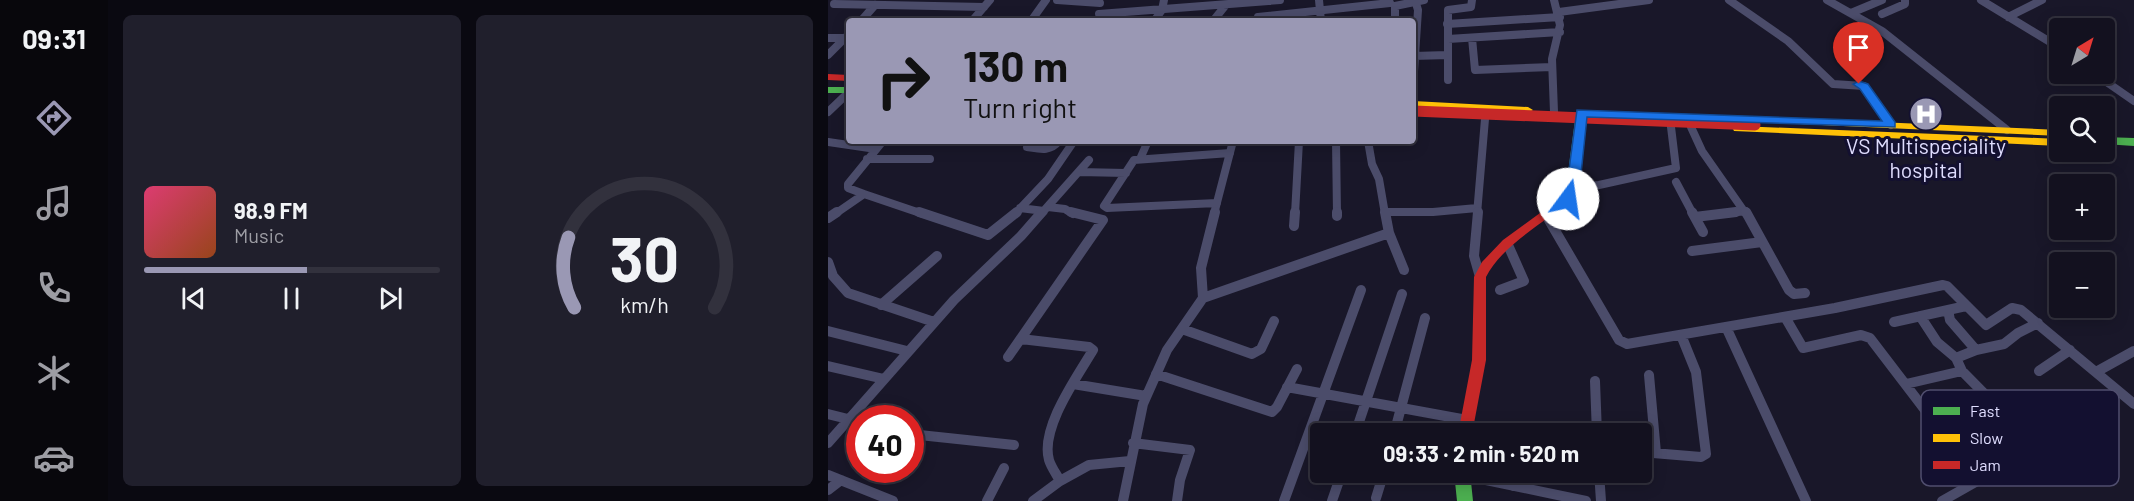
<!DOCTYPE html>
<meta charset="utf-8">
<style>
:root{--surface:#13111f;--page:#201f2c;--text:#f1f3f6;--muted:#9d9da4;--line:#32313d;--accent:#9a98b4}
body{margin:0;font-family:Barlow,sans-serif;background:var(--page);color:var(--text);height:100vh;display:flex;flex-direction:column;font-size:22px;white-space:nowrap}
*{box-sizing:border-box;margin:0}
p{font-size:20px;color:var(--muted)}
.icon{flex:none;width:33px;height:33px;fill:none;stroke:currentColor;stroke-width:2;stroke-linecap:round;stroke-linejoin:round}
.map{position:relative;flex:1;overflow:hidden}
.side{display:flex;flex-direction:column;gap:15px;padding:15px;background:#0a0911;width:720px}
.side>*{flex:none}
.banner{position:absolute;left:18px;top:18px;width:570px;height:126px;border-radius:6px;box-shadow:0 3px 15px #0003,0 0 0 2px var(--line);background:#9a98b4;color:#111;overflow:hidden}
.needle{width:39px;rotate:38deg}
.buttons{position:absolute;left:1221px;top:18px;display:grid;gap:12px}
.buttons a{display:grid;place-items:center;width:66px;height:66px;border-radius:6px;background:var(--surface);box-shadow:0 3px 15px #0003,0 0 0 2px var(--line);font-size:30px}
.speed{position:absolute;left:18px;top:405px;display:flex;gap:12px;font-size:30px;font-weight:700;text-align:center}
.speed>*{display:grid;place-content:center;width:78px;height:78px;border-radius:50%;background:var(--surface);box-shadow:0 3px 15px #0003,0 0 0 2px var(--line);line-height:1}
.speed .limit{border:9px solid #d22;background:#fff;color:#111}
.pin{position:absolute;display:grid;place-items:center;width:51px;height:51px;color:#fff;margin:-62px -26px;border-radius:50% 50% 50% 0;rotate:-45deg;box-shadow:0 0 6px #0007}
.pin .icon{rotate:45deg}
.me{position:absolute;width:66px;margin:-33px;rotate:14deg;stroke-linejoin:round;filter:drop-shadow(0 0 4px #0008)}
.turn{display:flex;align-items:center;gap:21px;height:126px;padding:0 18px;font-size:27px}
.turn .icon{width:78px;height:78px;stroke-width:2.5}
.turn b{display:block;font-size:42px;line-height:51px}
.side .card{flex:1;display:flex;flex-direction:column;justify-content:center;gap:9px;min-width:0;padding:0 21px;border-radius:9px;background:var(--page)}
.side .dial{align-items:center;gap:0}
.dial svg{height:156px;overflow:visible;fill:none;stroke:var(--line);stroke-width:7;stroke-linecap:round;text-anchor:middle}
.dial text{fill:var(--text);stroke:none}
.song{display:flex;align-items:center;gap:18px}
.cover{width:72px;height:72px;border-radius:9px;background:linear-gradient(135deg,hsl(340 70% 55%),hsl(20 70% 35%))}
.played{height:6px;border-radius:3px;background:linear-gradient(90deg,var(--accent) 55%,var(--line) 55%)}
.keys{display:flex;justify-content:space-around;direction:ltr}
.side .tiles{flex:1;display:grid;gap:15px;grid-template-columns:repeat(2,1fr)}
.trip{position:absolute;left:482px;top:423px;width:342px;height:60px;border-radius:6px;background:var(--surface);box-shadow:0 3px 15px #0003,0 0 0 2px var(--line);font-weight:700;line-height:60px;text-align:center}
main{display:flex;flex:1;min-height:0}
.tabs{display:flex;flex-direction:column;width:108px;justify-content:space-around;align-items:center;background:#08070c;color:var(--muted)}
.tabs .icon{width:42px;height:42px}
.tabs .active{color:var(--accent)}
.tabs b{font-size:27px;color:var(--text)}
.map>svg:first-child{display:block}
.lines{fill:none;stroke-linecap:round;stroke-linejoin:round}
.street-far1{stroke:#4b4c6a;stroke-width:8}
.street{stroke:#4b4c6a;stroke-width:10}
.fast{fill:#4caf50;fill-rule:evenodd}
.slow{fill:#ffc107;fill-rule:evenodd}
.jam{fill:#c62828;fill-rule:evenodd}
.jam-bridge{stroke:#c62828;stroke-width:11}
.route{fill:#1a73e8;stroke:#114b97;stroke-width:1.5}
.labels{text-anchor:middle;stroke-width:6;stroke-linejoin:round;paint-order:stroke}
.poi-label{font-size:21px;fill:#e0deff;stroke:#131030}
.key{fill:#131030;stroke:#504e6e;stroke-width:1.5}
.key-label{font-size:16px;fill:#e0deff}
</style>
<main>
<nav class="tabs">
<b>09:31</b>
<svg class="icon active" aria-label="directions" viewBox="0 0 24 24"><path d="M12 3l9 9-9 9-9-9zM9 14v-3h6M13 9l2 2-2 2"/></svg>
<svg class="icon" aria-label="music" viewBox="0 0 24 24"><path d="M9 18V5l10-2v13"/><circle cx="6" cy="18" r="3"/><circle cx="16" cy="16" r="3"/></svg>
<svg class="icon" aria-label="phone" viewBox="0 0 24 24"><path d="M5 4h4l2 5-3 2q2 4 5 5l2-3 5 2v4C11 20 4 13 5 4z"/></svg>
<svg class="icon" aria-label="climate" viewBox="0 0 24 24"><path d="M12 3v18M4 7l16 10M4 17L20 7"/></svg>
<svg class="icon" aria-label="car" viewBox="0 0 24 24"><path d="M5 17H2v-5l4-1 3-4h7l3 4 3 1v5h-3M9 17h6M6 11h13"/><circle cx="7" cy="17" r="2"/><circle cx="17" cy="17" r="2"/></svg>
</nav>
<section class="side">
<div class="tiles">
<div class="card">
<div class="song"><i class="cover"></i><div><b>98.9 FM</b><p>Music</p></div></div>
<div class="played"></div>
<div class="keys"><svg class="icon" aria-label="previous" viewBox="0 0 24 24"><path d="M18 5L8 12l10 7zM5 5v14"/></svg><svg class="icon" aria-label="pause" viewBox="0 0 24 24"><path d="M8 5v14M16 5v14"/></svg><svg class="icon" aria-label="next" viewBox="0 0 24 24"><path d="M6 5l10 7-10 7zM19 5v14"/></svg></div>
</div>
<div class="card dial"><svg viewBox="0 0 100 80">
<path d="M14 69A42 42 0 1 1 86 69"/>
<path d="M14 69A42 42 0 0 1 11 33" stroke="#9a98b4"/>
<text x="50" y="56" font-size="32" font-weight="700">30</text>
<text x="50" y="72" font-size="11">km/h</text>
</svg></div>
</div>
</section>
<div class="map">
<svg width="1306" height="501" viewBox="0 0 1306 501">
<rect width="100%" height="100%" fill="#191729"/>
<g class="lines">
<path class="street-far1" d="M229 0 272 3
M491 0 493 21
M726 0 732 25 724 59 726 112
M901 0 960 41 1005 84 1036 86 1063 125
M999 0 1054 31 1179 130
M1153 0 1232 48
M6 4 156 7
M731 12 821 0
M1023 13 1054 0
M271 14 452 0
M1054 14 1077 4V0
M430 17 562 3
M1180 17 1214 0
M33 21 47 5
M144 21 162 0
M203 21 218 0
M326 21 334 10 336 0
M385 21 397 6
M556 21 567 19V6L596 0
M619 24 732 17
M0 38H16
M644 38 647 70 724 67
M620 39 732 32
M0 55 21 34
M585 56 620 55
M1267 74 1306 101
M620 80V10L643 7 644 0
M585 87 590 10 587 0
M0 112 21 92
M863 127 874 151 918 214
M201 141 199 147C212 149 222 152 231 141
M508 141 509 214
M540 141 544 164 551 179 557 214
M0 142 48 149
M39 159H102
M312 159 320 141
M251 172 298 173
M848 182 865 214
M745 186 771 185 848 168 843 127
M36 194 20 188V184L55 141
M389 203 279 208 276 206 306 160 402 153
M220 207 237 209 245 214
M192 208 216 211
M557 212H605L649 208
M7 214 36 194 95 214
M187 214 220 179 246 141
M213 214 261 160
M386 214 405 141
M467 214 471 141
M649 214 657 119
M895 214 917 211"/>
<path class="street" d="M91 212 160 235 189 212
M509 212V216
M650 212 646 256 652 277
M864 212 875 232
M918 212 961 290 966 294 977 293
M718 215 791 340 799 344 1007 308 1115 285 1119 286 1158 325 1184 308 1193 310 1306 404
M867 217 908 212
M0 218 9 212
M466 226 467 212
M561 233 576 270
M864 251 934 242
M0 262 5 276 20 293 106 322
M672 290 696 281 680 245
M375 298 561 233 557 212
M53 305 109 256
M1120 310 1122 320 1148 350
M1092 316 1109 342 1128 358
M957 317 975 348 1033 335 1042 338 1123 444
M1066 322 1138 306
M898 327 978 501
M354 329 424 354 433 349 446 321
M0 331 79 351
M193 339 261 347 265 350C249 377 212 428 221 460 223 467 229 475 232 481
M180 357 275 220 243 212
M0 366 56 379
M1211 371 1242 350
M1268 372 1306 351
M328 374 444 412 449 407 469 369
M821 375 828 453
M767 381 769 434
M245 384 318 396
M1078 384 1134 371
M459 387 639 420
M0 414 32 422
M82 434 186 445
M527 434 574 294
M566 434 597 318
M0 443 126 300 193 236 214 212
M305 443 362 450 352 480 349 501
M813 452 873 457 878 454 868 372 853 335
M771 472 773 501
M0 475 65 501
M634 475 758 501
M685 486 686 472
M0 490 13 480
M548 498 556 472
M159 501 176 468
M205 501 232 481 261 465 302 461
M295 501 315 404 339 350 375 298 373 268 387 212
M456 501 533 290
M504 501 514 472
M1114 501 1204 450 1205 447 1202 440 1134 371 1128 358 1148 350 1176 344 1190 333 1210 323"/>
<path class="fast" d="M0 87H21V93H0Z
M753 110 758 113 750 188 744 192 738 188 748 113Z
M1276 137 1306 138V146L1276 144Z
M626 472H642L645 501H629Z"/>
<path class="slow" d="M585 101 700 107 705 110 700 113 585 107Z
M911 116 1232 130V136L907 121 906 119Z
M910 126 1232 139V146L906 131 905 129 906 127Z"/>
<path class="jam" d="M0 74 21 75V81L0 80Z
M744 184 750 188 747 199C719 220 674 245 658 277V360L644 434H630L644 360 646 277 654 262 675 240 738 194 740 185Z"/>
<path class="jam-bridge" d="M585 111 927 125"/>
</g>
<path class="route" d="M1031 81 1040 84 1067 122V127L759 117 751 193 745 202 740 204 734 199 738 192 749 110 1054 121 1032 89 1025 84Z"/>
<defs>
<g id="hospital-disc" transform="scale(1.725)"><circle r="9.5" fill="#9a98b4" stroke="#131030"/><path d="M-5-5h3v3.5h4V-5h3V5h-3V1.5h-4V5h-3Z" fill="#fff"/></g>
</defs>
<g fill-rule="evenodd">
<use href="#hospital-disc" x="1098" y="114"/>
</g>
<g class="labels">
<g class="poi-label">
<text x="1098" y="154">VS Multispeciality<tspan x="1098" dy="24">hospital</tspan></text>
</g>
</g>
<rect x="1093" y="390" width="198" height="96" rx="9" class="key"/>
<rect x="1105" y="407" width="27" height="8" fill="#4caf50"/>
<rect x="1105" y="434" width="27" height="8" fill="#ffc107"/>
<rect x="1105" y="461" width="27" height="8" fill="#c62828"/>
<g class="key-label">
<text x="1142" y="417">Fast</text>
<text x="1142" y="444">Slow</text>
<text x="1142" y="471">Jam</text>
</g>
</svg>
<div class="buttons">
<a><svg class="needle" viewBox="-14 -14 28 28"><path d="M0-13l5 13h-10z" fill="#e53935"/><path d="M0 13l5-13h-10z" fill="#9d9da4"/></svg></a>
<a><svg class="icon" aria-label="search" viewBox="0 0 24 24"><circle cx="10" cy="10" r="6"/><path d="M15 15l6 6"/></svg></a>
<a>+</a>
<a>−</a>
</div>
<div class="speed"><div class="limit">40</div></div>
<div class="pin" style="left:1031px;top:84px;background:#d93025"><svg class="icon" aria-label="arrive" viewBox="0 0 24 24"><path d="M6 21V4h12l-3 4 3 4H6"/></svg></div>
<svg class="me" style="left:740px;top:199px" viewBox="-20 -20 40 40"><circle r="19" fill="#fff"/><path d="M0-13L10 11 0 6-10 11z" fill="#1a73e8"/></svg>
<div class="trip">09:33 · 2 min · 520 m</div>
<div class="banner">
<div class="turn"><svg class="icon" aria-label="right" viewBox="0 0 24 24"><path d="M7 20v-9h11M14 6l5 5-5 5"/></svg><div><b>130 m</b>Turn right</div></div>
</div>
</div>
</main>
